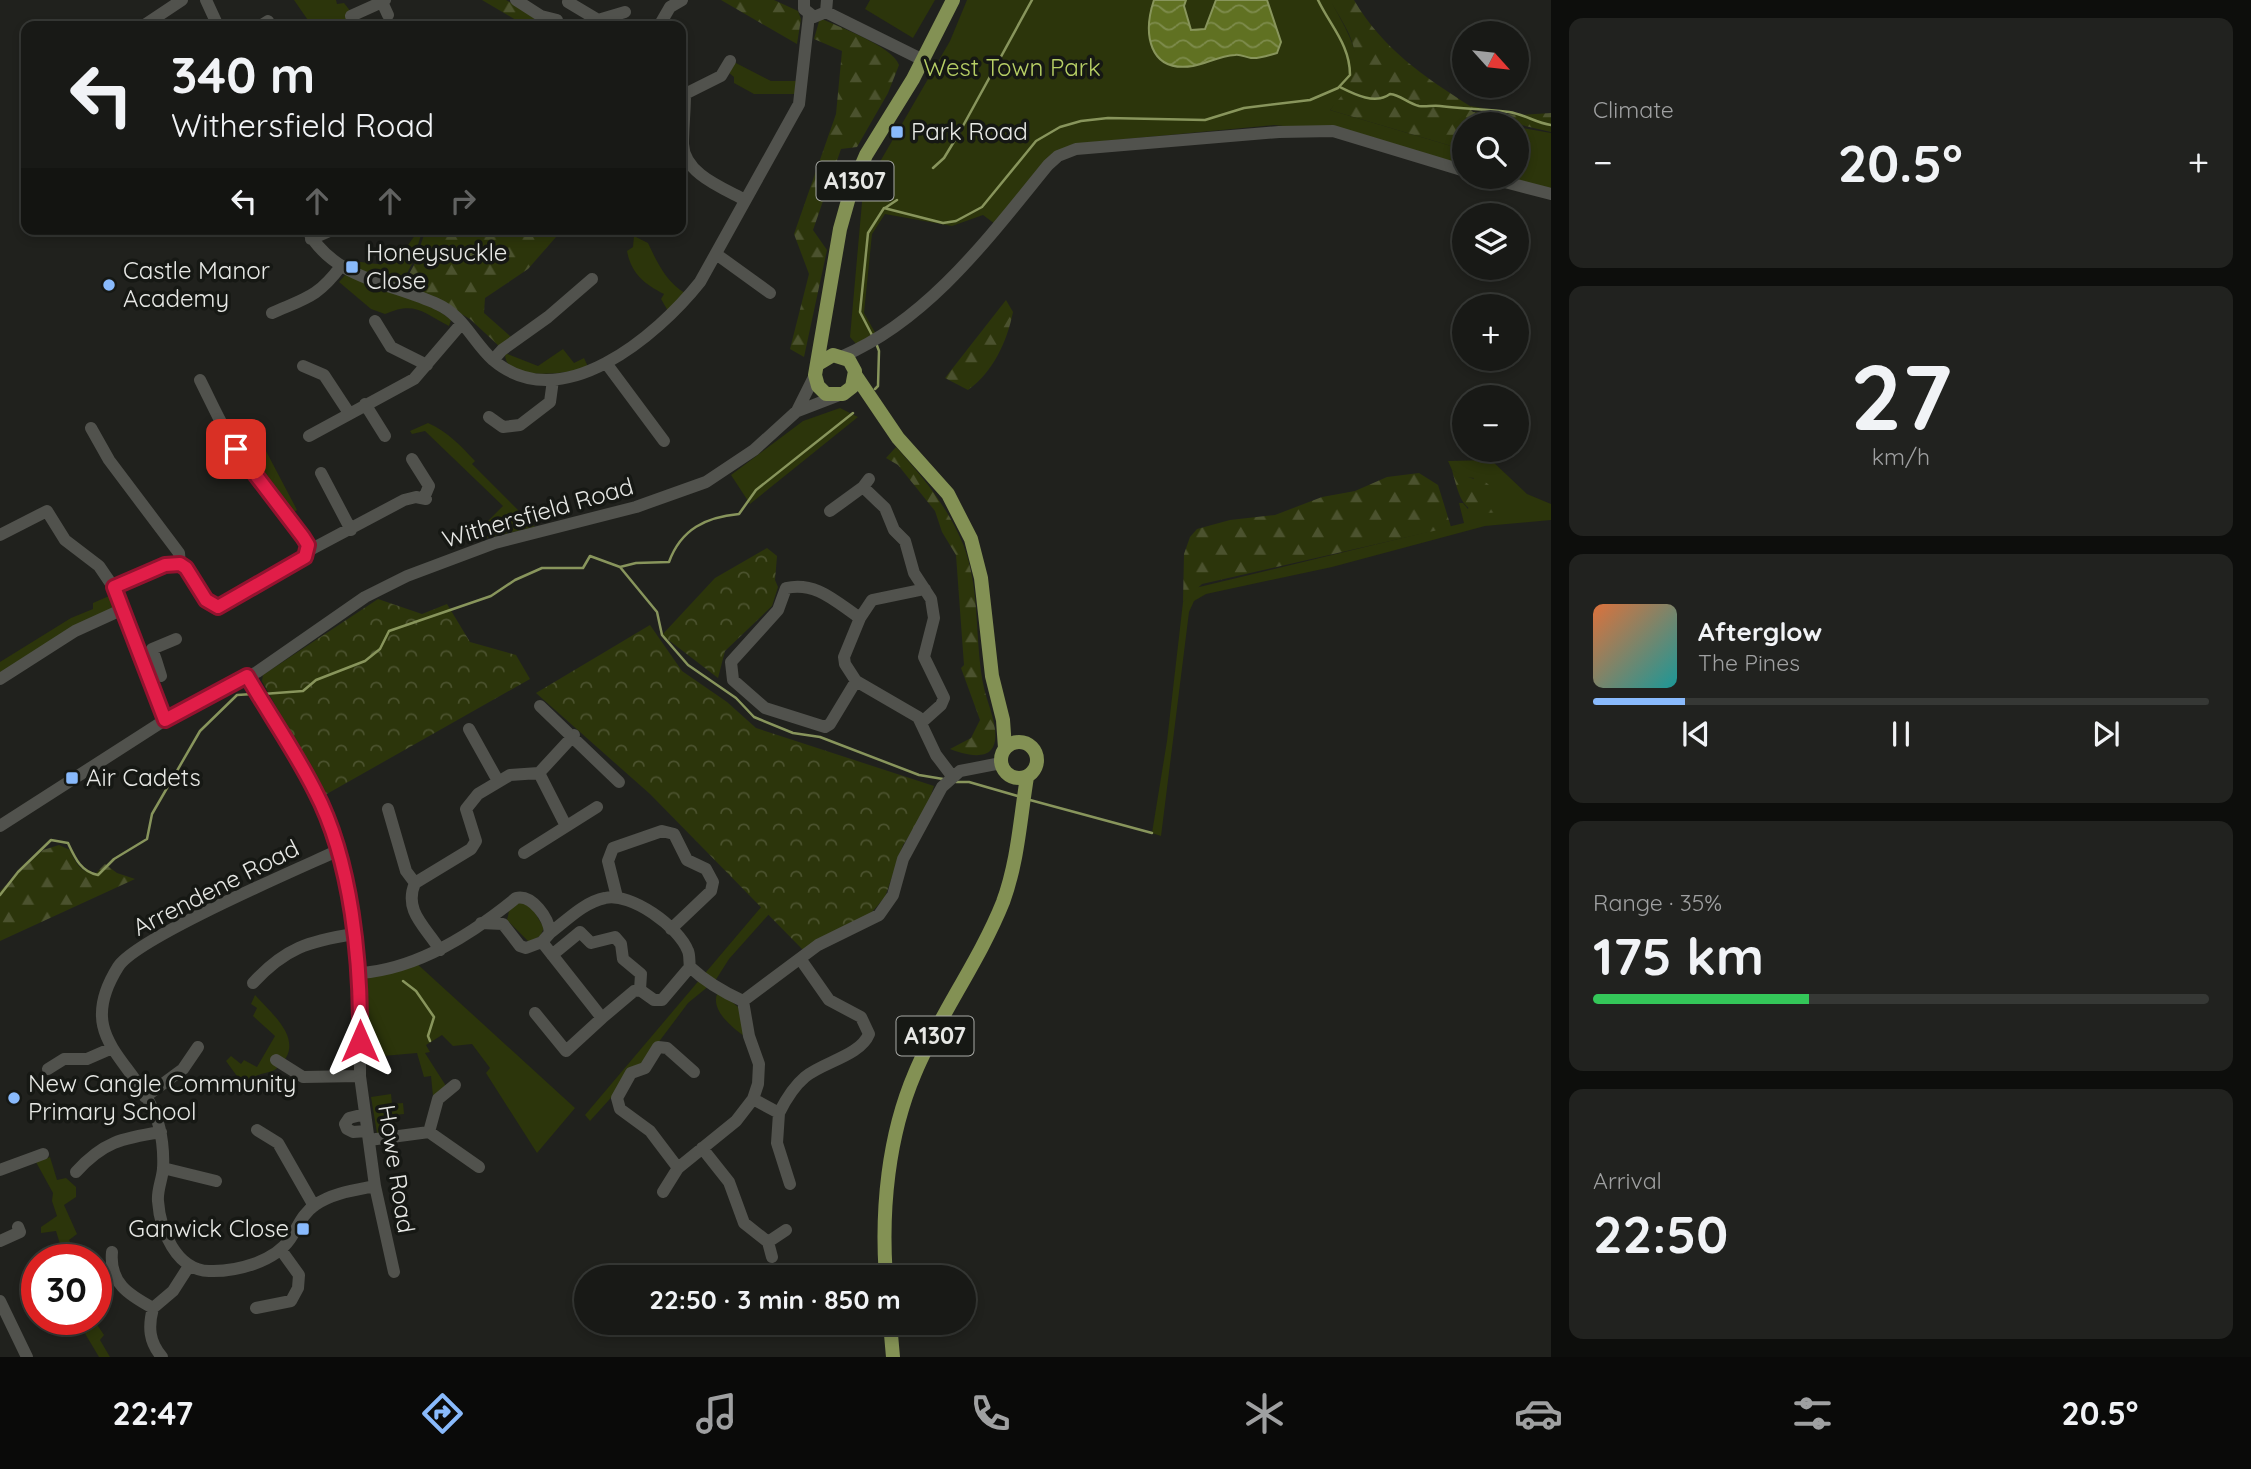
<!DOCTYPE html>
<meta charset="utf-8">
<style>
:root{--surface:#181916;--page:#21221f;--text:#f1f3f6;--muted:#9fa0a1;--line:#363835;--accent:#89bafc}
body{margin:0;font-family:Quicksand,sans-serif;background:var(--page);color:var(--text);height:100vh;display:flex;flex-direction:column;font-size:26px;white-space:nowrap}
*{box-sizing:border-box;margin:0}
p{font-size:23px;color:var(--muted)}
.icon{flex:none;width:38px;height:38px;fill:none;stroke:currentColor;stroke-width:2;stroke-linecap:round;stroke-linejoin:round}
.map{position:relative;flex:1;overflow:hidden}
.sheet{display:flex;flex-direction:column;gap:18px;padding:18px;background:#0d0e0c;width:700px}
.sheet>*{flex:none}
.top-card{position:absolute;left:21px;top:21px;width:665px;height:214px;border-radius:14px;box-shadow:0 4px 10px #0003,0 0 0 2px var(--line);background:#181916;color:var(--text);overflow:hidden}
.needle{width:46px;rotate:117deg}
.fabs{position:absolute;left:1452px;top:21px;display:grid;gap:14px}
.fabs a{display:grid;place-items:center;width:77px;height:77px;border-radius:50%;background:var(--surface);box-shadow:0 4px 10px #0003,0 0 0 2px var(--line);font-size:35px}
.speed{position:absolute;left:21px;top:1244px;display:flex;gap:14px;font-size:35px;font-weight:700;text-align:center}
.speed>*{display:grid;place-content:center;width:91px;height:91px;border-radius:50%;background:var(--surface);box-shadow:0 4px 10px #0003,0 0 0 2px var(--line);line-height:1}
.speed .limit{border:10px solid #d22;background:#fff;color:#111}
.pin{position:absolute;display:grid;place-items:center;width:60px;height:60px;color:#fff;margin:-30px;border-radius:14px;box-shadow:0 4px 10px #0006}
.me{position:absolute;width:77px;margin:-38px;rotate:0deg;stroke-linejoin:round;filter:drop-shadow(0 0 5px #0008)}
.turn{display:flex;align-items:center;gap:24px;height:147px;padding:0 35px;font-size:32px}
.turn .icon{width:91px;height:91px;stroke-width:2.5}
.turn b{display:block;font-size:49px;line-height:60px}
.lanes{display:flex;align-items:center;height:66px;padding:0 35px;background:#0003;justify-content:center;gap:35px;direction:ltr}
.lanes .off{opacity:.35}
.big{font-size:52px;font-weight:700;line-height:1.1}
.sheet .card{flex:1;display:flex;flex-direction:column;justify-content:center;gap:10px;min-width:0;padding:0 24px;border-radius:14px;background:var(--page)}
.sheet .dial{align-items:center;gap:0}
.dial b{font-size:91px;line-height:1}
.song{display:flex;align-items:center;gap:21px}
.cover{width:84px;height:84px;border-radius:10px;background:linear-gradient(135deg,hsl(20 70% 55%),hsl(180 70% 35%))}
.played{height:7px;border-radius:4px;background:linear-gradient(90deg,var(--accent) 15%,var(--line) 15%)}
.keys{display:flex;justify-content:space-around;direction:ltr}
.heat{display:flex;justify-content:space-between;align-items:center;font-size:38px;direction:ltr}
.charge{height:10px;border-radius:5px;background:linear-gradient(90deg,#34c759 35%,var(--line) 0)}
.trip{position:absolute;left:574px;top:1265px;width:402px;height:70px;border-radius:35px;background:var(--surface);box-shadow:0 4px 10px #0003,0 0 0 2px var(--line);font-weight:700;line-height:70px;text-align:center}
.tab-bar{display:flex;height:112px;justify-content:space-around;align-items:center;background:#0a0a09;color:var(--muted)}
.tab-bar .icon{width:49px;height:49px}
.tab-bar .current{color:var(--accent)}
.tab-bar b{font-size:32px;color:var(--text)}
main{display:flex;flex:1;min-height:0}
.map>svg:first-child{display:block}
.grass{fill:#2c350b}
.forest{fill:url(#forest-firs)}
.park{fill:url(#park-crowns)}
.water{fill:url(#water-waves);stroke:#88955c;stroke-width:2}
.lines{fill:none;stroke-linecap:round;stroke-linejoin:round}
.stream{stroke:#88955c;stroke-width:2.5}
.minor{stroke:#51524d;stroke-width:12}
.major{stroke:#839154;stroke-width:14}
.route-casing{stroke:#92132f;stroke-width:18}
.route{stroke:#e11d48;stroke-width:12}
.poi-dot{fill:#89bafc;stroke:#161814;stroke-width:2.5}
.labels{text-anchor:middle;stroke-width:7;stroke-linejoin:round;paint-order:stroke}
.shield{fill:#161814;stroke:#a8aaa6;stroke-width:2}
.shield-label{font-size:23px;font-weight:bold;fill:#e7e8e5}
.park-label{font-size:24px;fill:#b7cf65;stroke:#161814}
.poi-label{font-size:24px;fill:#e7e8e5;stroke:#161814;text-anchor:start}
.street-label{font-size:24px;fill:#e7e8e5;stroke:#161814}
</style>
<main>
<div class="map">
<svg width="1551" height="1357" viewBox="0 0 1551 1357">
<defs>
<pattern id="forest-firs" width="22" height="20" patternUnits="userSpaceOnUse" patternTransform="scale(1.75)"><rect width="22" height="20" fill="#2c350b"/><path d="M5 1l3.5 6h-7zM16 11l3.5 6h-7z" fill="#4b522e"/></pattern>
<pattern id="park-crowns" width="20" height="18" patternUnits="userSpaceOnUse" patternTransform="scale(1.75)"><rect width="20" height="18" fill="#2c350b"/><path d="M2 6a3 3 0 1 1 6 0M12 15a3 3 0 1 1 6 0" fill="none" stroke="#4b522e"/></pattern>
<pattern id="water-waves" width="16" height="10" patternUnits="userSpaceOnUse" patternTransform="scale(1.75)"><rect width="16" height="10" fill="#607122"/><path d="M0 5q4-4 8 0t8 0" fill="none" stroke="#7e8c4d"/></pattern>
</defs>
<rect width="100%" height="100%" fill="#20211d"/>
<path class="grass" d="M294 0H336L337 4 344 3 362 26H312Z
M870 0H935L913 38 865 9Z
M967 0H1331C1342 25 1371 62 1350 90 1345 98 1336 103 1330 110L1465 150V168L1333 131 1274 125 1073 144 995 224 983 215 952 226 885 214 872 234 864 313 877 336 858 346 850 337 863 191 950 41Z
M734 62 771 81H796L795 94H754L734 83V77L728 72Z
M1517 127 1551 133V193L1499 177H1517Z
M418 231 422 232 412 264 400 286 363 274 344 260 377 264 398 259Z
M634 236 648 243C657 262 666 282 685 293L668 311 661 299 664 294C644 284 631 273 627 251L633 247Z
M346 274C379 292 423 296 451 320L449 326C422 312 415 301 385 314L371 309 339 282Z
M563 349 574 363 584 358 589 369C571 371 504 385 505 353L538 366Z
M840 408 858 417 750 504 731 475 803 421Z
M428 423C448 432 460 445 475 461L472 464 535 527 487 538 482 527 503 506 425 431 412 434 410 431Z
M256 432 297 510 293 513 263 478 239 440Z
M1491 460 1527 494 1551 504V520L1485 526 1332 567 1206 594 1194 601 1189 612 1161 836 1152 833 1167 741 1183 602 1195 588 1464 523 1459 503H1463L1468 509 1474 478 1463 477 1452 470 1448 461Z
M109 596 117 605 0 676V662L71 618 93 609V603Z
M517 902 531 906 544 928 540 936 529 942 507 920 510 907Z
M762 906 770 913 729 959 715 981 688 1003 646 1059 590 1121 585 1115Z
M414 961 575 1108 537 1153 486 1073 490 1068 472 1044 453 1046 442 1035 426 1045 430 1052 425 1053 446 1086 433 1096 431 1076 424 1077 417 1053 360 1058V973Z
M717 994C742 1006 743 1009 744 1036 732 1027 711 1011 717 994Z
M255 995C275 1017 308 1043 276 1069 273 1072 262 1073 256 1076L251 1091 247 1090 226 1061 231 1056 241 1064 244 1060 257 1067 275 1036 253 1016 257 1008 251 1004Z
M391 1094 392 1104 403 1103 404 1114 383 1116 386 1133H377L371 1097Z
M50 1157 57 1180 66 1178 76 1187V1197L64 1205 77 1234 69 1240 77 1253 81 1252 88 1260H65L56 1231 41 1233V1227L57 1216 52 1201 53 1193 36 1162Z
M77 1320H94L104 1335 100 1340 110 1357H99Z"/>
<path class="forest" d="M482 0H506L553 26H526Z
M721 0H774L798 11 801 19 797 44Z
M1330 0H1354C1383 49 1423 76 1470 106L1483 108H1469L1473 112 1522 115 1551 113V132L1517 124H1465V150L1330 110 1343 94 1351 91 1361 98H1367L1347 89C1366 52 1348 32 1330 0Z
M820 18C838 27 893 46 899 65L888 93 857 147 841 149 813 230 827 250 804 357 790 349 809 274 794 234 836 114 842 51 814 39Z
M426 229H549L556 237 528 269 485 298 484 313 511 337 500 347 470 319 439 301 403 285 414 265Z
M1006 300 1013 312C1007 342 993 372 968 390L945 378Z
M896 447C923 477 947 506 963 544 981 589 974 641 984 688 987 703 1003 736 991 750 982 760 960 753 950 749L971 738 980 720 961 668 964 665 956 555 942 532 935 511 898 465 886 458Z
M1452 470C1483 488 1489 468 1500 512 1463 516 1461 503 1452 470Z
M1419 473 1438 485 1451 527 1202 584 1183 602 1184 554 1190 537 1197 529 1230 520 1275 515 1322 497 1355 491 1387 477Z
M59 845 70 850C75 862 81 874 96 873L105 864 117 873 135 879 0 941V891L43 850Z"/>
<path class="park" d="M767 548 777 556 775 580 778 587 772 606 725 651 718 678 662 635 715 578Z
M378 599 422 614 447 604 470 642 516 655 530 679 325 795 262 681 263 675Z
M650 625 682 671 727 702 756 728 934 786 925 813 903 845 885 897 872 912 803 950 650 794 536 693Z"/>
<path class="water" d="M1154 0H1186L1184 6 1191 30 1205 29 1216 0H1267L1281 42 1277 53C1269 55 1259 59 1251 58 1245 57 1240 54 1235 55 1220 56 1207 63 1193 66 1148 73 1143 33 1154 0Z"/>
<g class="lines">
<path class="stream" d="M1340 87C1354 94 1375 105 1390 94 1401 95 1407 103 1419 106 1426 107 1433 105 1440 106 1463 109 1486 109 1509 112 1524 114 1536 123 1551 125
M933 168 944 158 958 135 1032 0
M885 208 897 200
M873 337 860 312 868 233 884 208 943 223 956 221 982 207 1036 141 1060 127 1081 121 1108 118 1205 120 1244 108 1310 100 1338 88 1350 75C1350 45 1331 27 1318 0
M875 389 878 386 879 351 876 343
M620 567 657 612 662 635 688 665 736 698 754 717 793 733 820 737 919 775 943 779
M263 694 303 691 316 680 365 661 380 649 389 631 491 596 515 580 542 568H583L590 556 620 567 636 563 669 562C681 529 706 517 739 514L756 490 853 413
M956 782H969L1021 797
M1030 800 1152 833
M0 895 18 872 51 840 68 843C75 858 81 872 98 875L114 859 147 839 152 814 200 731 237 695 253 694
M403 981 416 991 434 1017 428 1036 430 1041"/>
<path class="minor" d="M206 0 218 26
M385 0 382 2 388 15
M516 0 541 16 557 20
M804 0V9L814 17 826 12 827 0
M568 2 598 20 625 12
M826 12 921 59
M351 16 382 2
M143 26 182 0
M260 26 268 21
M659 26 670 7 682 0
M681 90 685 94C685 111 683 128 683 144 684 174 723 188 745 200
M685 94 721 76 730 61
M1486 177 1551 194
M307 229C332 279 392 283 437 304 463 315 473 342 493 360 561 418 657 336 700 282L799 104 809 15
M630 230 631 229
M311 239 334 229
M716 254 770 293
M272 313C306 298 318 297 341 266
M375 321 391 347 427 365
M843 356C929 319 990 236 1048 165L1058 156 1076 149 1279 132 1333 131 1465 171
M493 360 502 350 548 317 592 279
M606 363 664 441
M303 366 324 375 349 413
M365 404 385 436
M798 411 837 396
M489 417 503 427 520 425 550 402 553 380
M91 428 109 460 179 553 180 564
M309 436 414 379 462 323
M412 459 429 486 424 498
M321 473 351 530
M869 479 863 487 885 508 894 530 905 541 914 573 931 599 934 618 924 657 944 698 941 705 922 722
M830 511 863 487
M0 535 47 511 65 540 99 566 114 588 165 720
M308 551 404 500 416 497 426 499
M114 588 165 565 180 564 186 568 206 600 218 607 301 561 308 551C305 524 260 486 244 463 227 437 214 408 200 380
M925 589 872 600 860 618 844 657 845 664 856 681 918 717 936 755 952 776
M156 660 161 676
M144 667 156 660 152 649 176 639
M247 676 317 793 346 880 360 973V1076L375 1186 394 1272
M0 679 75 631 121 610
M856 681 830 724 825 727 765 708 733 680 731 662 778 610 786 588C816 581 836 602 860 618
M540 706 619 782
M469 729 498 781
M539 773 566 826
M388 809 406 871 415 883
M0 826 165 720 257 672 365 597 407 576 495 543 636 507 706 482 754 450 797 411 815 375
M337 851C298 869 136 938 118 967 73 1039 134 1058 156 1117 162 1132 164 1153 163 1169 162 1180 157 1190 158 1201 160 1230 176 1270 209 1271 236 1272 274 1262 290 1239 298 1227 302 1214 315 1205 332 1193 355 1190 375 1186
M524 853 597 807
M617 897 608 861 613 848 662 831 674 834 687 860 706 869 713 882 711 891 671 929
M550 933C566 921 584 902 605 898 631 892 679 927 688 951 690 955 689 963 690 967 706 982 723 992 743 1001
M542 942 602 1018 634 991 640 990 654 1000H662L690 967
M440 950C426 927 403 911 415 883L471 849 476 841 466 809 478 794 510 775 539 773 574 735
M552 955 580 932 591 943 615 937 621 944 623 959 641 974 640 990
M360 973C418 969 472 934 516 898 532 894 549 918 550 933L542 942 526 948 520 946 503 924 481 923
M253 983C285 948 309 941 354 934
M535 1013 566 1051 602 1018
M276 1060 303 1077 360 1076
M48 1069 64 1059H87L110 1049
M145 1097 183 1069 198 1047
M753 1099 779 1113C786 1099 793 1087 805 1077 823 1062 860 1056 869 1034L861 1017 829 1000 801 960
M779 1113 777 1143 790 1184
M365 1114 349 1118 345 1124 347 1129 353 1132 367 1131
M257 1130 278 1143 314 1206
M429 1132 479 1167
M369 1140 429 1132 438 1099 455 1085
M702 1148 729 1182 744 1223 768 1242 786 1230
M163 1168 216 1181
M678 1168 650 1131 620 1109 617 1098 631 1073 645 1068 658 1047 667 1048 694 1072
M0 1170 43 1154
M76 1172C103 1142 122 1138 161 1132
M663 1192 678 1168 736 1121 753 1099 758 1084 759 1064 749 1036 743 1001 818 945 879 915 893 895 903 859 942 787 960 771 1001 763
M0 1241 20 1232 18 1227
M768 1242 772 1257
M112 1252C109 1283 129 1295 153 1308
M0 1301 27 1357
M256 1308 291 1301 298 1288 299 1275 281 1250
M162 1357C149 1342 148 1327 153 1308L173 1291 189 1266"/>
<path class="major" d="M818 364 833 355 849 360 855 371 852 387 843 394H826L818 386 815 375 840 229 851 190 866 155 913 79 953 0
M856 376 898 438 948 494 971 539 981 578 992 676 1003 720 1005 748
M1001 760a18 18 0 1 1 36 0a18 18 0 1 1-36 0Z
M886 1278C881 1210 888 1136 915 1073 939 1015 979 962 1003 902 1018 861 1020 820 1027 777
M890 1323 893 1357"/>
</g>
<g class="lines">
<g class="route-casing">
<path id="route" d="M236 449 303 537 308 545 305 557 218 607 206 600 186 568 180 564 165 565 114 587 165 720 247 676C269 714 295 751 315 791 352 861 361 963 360 1041"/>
</g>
<use href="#route" class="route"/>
</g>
<g class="poi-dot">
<rect x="890" y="125" width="14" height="14" rx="3.5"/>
<rect x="345" y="260" width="14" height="14" rx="3.5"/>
<circle cx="109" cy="285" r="7"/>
<rect x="65" y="771" width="14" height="14" rx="3.5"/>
<circle cx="14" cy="1098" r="7"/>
<rect x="296" y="1222" width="14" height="14" rx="3.5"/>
</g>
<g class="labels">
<g class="shield">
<rect x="816.5" y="161.5" width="77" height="39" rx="5"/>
<rect x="896.5" y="1016.5" width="77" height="39" rx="5"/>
</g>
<g class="shield-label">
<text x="855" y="189">A1307</text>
<text x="935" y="1044">A1307</text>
</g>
<g class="park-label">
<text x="1012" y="76">West Town Park</text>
</g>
<g class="poi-label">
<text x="911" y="140">Park Road</text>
<text x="366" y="261">Honeysuckle<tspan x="366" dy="28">Close</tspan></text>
<text x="123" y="279">Castle Manor<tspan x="123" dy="28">Academy</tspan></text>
<text x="86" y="786">Air Cadets</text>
<text x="28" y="1092">New Cangle Community<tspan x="28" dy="28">Primary School</tspan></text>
<text x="289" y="1237" text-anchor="end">Ganwick Close</text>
</g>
<g class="street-label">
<text transform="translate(538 513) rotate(-16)" y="8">Withersfield Road</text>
<text transform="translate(216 888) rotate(-27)" y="8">Arrendene Road</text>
<text transform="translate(396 1169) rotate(81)" y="8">Howe Road</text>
</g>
</g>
</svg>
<div class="fabs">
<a><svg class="needle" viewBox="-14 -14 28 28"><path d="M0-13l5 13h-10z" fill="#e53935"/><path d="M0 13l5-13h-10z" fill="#9fa0a1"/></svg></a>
<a><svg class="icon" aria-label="search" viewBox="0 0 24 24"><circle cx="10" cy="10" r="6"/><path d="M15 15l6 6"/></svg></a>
<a><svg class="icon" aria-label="layers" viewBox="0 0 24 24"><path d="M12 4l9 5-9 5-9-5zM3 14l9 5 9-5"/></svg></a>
<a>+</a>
<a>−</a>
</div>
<div class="speed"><div class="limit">30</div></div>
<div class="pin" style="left:236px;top:449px;background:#d93025"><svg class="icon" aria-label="arrive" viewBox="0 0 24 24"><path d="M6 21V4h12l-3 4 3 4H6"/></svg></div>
<svg class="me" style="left:360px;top:1041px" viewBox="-20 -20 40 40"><path d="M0-17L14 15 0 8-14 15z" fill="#e11d48" stroke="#fff" stroke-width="4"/></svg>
<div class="trip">22:50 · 3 min · 850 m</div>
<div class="top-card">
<div class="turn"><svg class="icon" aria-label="left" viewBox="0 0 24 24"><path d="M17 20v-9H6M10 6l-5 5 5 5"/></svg><div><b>340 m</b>Withersfield Road</div></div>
<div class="lanes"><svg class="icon" aria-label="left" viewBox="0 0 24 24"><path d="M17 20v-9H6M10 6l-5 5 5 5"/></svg><svg class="icon off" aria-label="ahead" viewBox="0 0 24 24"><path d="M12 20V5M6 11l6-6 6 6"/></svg><svg class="icon off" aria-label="ahead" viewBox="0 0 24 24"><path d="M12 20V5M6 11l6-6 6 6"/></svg><svg class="icon off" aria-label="right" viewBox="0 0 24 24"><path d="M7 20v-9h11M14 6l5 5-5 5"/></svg></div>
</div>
</div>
<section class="sheet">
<div class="card"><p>Climate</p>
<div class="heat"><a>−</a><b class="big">20.5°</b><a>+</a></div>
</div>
<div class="card dial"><b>27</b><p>km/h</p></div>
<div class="card">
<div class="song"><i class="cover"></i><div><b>Afterglow</b><p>The Pines</p></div></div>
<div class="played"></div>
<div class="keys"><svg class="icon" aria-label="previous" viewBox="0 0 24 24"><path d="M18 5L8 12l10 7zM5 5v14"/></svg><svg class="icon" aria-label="pause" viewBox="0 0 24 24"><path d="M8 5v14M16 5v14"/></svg><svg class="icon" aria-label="next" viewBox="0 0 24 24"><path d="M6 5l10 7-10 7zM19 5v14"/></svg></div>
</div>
<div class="card"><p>Range · 35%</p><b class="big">175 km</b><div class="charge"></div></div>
<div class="card"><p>Arrival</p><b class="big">22:50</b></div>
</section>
</main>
<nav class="tab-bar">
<b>22:47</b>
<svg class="icon current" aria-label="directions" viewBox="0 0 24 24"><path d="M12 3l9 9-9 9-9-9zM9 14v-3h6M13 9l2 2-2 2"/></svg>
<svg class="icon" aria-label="music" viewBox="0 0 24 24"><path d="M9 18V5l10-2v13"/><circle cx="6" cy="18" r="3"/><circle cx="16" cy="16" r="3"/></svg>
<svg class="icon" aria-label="phone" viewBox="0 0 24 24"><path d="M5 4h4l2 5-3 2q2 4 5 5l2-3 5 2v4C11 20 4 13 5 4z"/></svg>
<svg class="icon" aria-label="climate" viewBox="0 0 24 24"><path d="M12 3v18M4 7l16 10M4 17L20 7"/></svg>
<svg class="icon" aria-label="car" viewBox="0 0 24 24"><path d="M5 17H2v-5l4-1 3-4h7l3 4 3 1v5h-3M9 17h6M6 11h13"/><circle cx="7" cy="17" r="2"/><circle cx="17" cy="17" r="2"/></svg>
<svg class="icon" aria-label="filters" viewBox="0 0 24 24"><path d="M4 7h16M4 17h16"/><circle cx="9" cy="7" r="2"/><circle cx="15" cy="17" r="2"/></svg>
<b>20.5°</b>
</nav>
